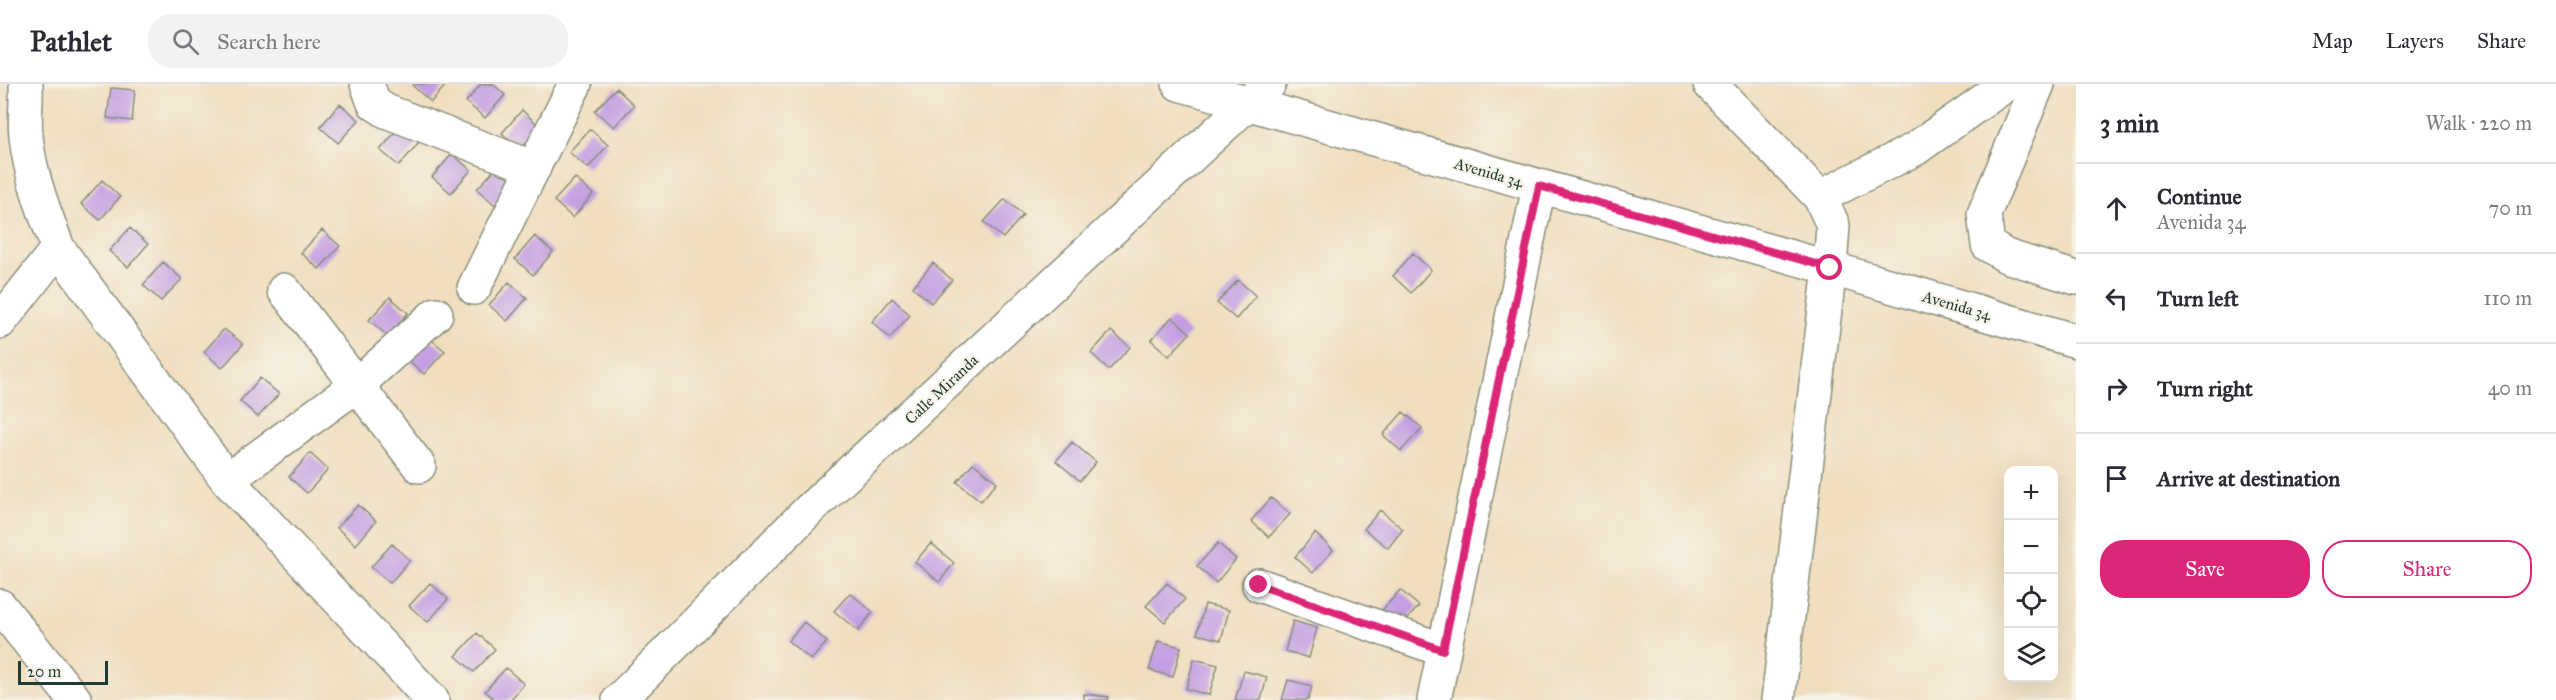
<!DOCTYPE html>
<html lang="en">
<head>
<meta charset="utf-8">
<style>
  :root { --surface:#fff; --page:#f2f2f3; --text:#2b2b33; --muted:#7c7c81; --line:#e1e1e2; --accent:#db2777 }
  body { margin:0; font-family:"IM FELL Great Primer",serif; background:var(--page); color:var(--text) }
  .controls { position:absolute; right:18px; bottom:18px; display:grid; overflow:hidden; border-radius:12px; box-shadow:0 6px 24px #0002 }
  .controls button { width:54px; height:54px; display:grid; place-items:center; padding:0; border:0; border-bottom:2px solid var(--line); background:var(--surface); color:var(--text); font:30px sans-serif }
  .scale { position:absolute; left:18px; bottom:15px; width:90px; box-sizing:border-box; padding-left:6px; border:3px solid #1f3d34; border-top:0; font-size:16px; line-height:21px; white-space:nowrap; color:#1f3d34; -webkit-text-stroke:4px #f7f3e8; paint-order:stroke }
  .stop { position:absolute; width:18px; height:18px; margin:-14px; border:4px solid #db2777; border-radius:50%; background:#fff }
  .stop.end { background:#db2777; border-color:#fff; box-shadow:0 2px 6px #0008 }
  .list { margin:0; padding:0; list-style:none }
  h2 { display:flex; justify-content:space-between; align-items:center; height:78px; margin:0; padding:0 24px; font-size:26px }
  h2 small { font-size:20px; font-weight:400; color:var(--muted) }
  .list li { display:grid; grid-template-columns:39px 1fr auto; gap:18px; align-items:center; box-sizing:border-box; height:90px; padding:0 24px; border-top:2px solid var(--line) }
  .list b { display:block; font-size:22px; white-space:nowrap }
  .list p { margin:0; font-size:20px; white-space:nowrap; color:var(--muted) }
  .list em { font-size:20px; font-style:normal; color:var(--muted) }
  .actions { display:flex; gap:12px; padding:18px 24px }
  .actions a { flex:1; padding:14px 0; border:2px solid var(--accent); border-radius:24px; text-align:center; font-size:21px; color:var(--accent) }
  .actions .main { background:var(--accent); color:#fff }
  .icon { flex:none; width:33px; height:33px; fill:none; stroke:currentColor; stroke-width:2; stroke-linecap:round; stroke-linejoin:round }
  .map { position:relative; flex:none; width:2076px; height:616px; overflow:hidden }
  header { display:flex; align-items:center; gap:36px; box-sizing:border-box; height:84px; padding:0 30px; background:var(--surface); border-bottom:2px solid var(--line) }
  header strong { font-size:28px }
  nav { display:flex; gap:33px; margin-inline-start:auto; font-size:21px }
  .search { width:420px; height:54px; background:var(--page); display:flex; align-items:center; gap:15px; box-sizing:border-box; padding:0 21px; border-radius:24px; color:var(--muted); font-size:22px }
  main { display:flex }
  aside { flex:1; background:var(--surface) }
  .map>svg:first-child { display:block }
  .building { fill:#c39ee2 }
  .lines { fill:none; stroke-linecap:round; stroke-linejoin:round }
  .minor-casing { stroke:#888e7a; stroke-width:36 }
  .minor { stroke:#fff; stroke-width:33 }
  .route { stroke:#db2777; stroke-width:8 }
  .labels { text-anchor:middle; stroke-width:4.5; stroke-linejoin:round; paint-order:stroke }
  .street-label { font-size:16px; fill:#1f3d34; stroke:#f7f3e8 }
</style>
</head>
<body>
<header>
<strong>Pathlet</strong>
<div class="search"><svg class="icon" aria-label="search" viewBox="0 0 24 24"><circle cx="10" cy="10" r="6"/><path d="M15 15l6 6"/></svg>Search here</div>
<nav><a>Map</a><a>Layers</a><a>Share</a></nav>
</header>
<main>
<div class="map">
<svg width="2076" height="616" viewBox="0 0 2076 616">
  <rect width="100%" height="100%" fill="#f7f3e8"/>
  <filter id="ink" filterUnits="userSpaceOnUse"><feTurbulence type="fractalNoise" baseFrequency=".0167" numOctaves="2"/><feDisplacementMap in="SourceGraphic" scale="12" xChannelSelector="R" yChannelSelector="G"/><feConvolveMatrix kernelMatrix="1 2 1 2 8 2 1 2 1" color-interpolation-filters="sRGB"/></filter>
  <filter id="wash" filterUnits="userSpaceOnUse"><feTurbulence type="fractalNoise" baseFrequency=".008" numOctaves="4" result="noise"/><feDisplacementMap in="SourceGraphic" scale="24" xChannelSelector="R" yChannelSelector="G"/><feGaussianBlur stdDeviation="1.35" result="paint"/><feColorMatrix in="noise" values="0 0 0 0 0 0 0 0 0 0 0 0 0 0 0 0 0 1.4 0 .05"/><feComposite in="paint" operator="in"/></filter>
  <g filter="url(#wash)">
    <rect width="100%" height="100%" fill="#f0debf"/>
    <g id="blocks">
      <path class="building" d="M415,0H447L431,18L413,2Z
        M481,0H493L505,11L485,34L466,18Z
        M111,4L135,6L132,37L107,34Z
        M616,4L634,21L614,43L595,27Z
        M340,20L359,36L338,59L320,43Z
        M522,26L540,43L520,66L502,49Z
        M400,43L419,58L399,82L380,66Z
        M590,45L608,61L588,84L569,68Z
        M452,70L471,86L451,109L432,93Z
        M498,82L516,98L495,121L477,105Z
        M575,94L593,110L573,134L554,117Z
        M102,96L120,113L100,136L81,120Z
        M1005,115L1023,131L1003,154L984,138Z
        M130,144L148,160L128,183L109,167Z
        M322,146L340,162L319,185L301,169Z
        M535,152L553,168L533,191L515,175Z
        M1413,169L1431,186L1411,209L1393,192Z
        M163,178L182,195L161,217L143,201Z
        M933,179L952,196L931,219L913,203Z
        M1238,196L1256,212L1236,235L1217,219Z
        M509,198L527,214L507,237L489,221Z
        M390,213L408,229L388,252L369,236Z
        M892,214L910,231L890,254L872,238Z
        M1172,233L1190,249L1169,272L1151,256Z
        M224,245L243,260L222,284L204,268Z
        M1111,247L1130,263L1109,286L1091,269Z
        M426,251L445,267L424,290L406,274Z
        M260,294L279,310L258,333L240,317Z
        M1403,328L1422,344L1401,367L1383,351Z
        M1072,358L1096,378L1080,397L1056,377Z
        M310,369L328,386L307,409L289,393Z
        M973,379L997,398L981,417L957,398Z
        M1271,414L1290,430L1269,453L1251,437Z
        M358,421L376,437L356,461L337,444Z
        M1380,426L1403,445L1388,464L1364,445Z
        M1315,449L1333,466L1313,489L1295,473Z
        M931,459L954,479L939,498L915,478Z
        M1218,459L1236,475L1216,499L1197,482Z
        M392,460L410,476L390,499L371,483Z
        M430,499L448,515L428,538L409,522Z
        M1167,499L1185,515L1165,538L1146,522Z
        M1400,506L1419,522L1398,545L1380,529Z
        M850,509L873,528L858,547L834,527Z
        M1205,520L1229,526L1221,556L1197,550Z
        M1293,537L1317,544L1309,574L1285,567Z
        M804,538L827,558L811,576L788,557Z
        M477,549L495,565L474,588L456,572Z
        M1158,557L1181,563L1173,593L1149,586Z
        M1194,575L1218,581L1209,611L1186,605Z
        M506,584L524,600L510,616H495L485,607Z
        M1244,587L1267,593L1261,616H1235Z
        M1288,596L1312,602L1308,616H1282Z
        M1084,610L1109,613L1108,616H1084Z"/>
    </g>
  </g>
  <g filter="url(#ink)">
    <use href="#blocks" fill-opacity="0" stroke="#888e7a" stroke-width="1.5"/>
    <g class="lines">
      <g class="minor-casing">
        <path id="minor" d="M367,0L374,19L386,27L534,84
          M1179,0L1830,184L2076,257
          M1710,0L1820,113L1833,141L1830,184L1778,616
          M2038,0L1984,130L1988,161L2006,172L2076,194
          M1820,113L1915,65L2007,0
          M58,164L227,396L432,616
          M474,204L575,0
          M284,206L419,382
          M0,238L58,164C44,127 30,92 26,52C24,35 27,17 26,0
          M227,396L357,301L436,230
          M1259,501L1443,566
          M0,522L75,616
          M619,616L810,425L1269,0
          M1434,616L1539,102"/>
      </g>
      <use href="#minor" class="minor"/>
    </g>
  </g>
  <g class="lines" filter="url(#ink)">
    <path class="route" d="M1259,501L1443,566L1539,102L1830,184"/>
  </g>
  <g class="labels">
    <g class="street-label">
      <text transform="translate(1489 88) rotate(16)" y="6">Avenida 34</text>
      <text transform="translate(1957 221) rotate(16)" y="6">Avenida 34</text>
      <text transform="translate(941 305) rotate(-43)" y="6">Calle Miranda</text>
    </g>
  </g>
</svg>
<div class="controls">
<button>+</button>
<button>−</button>
<button><svg class="icon" aria-label="locate" viewBox="0 0 24 24"><circle cx="12" cy="12" r="6"/><path d="M12 2v4M12 18v4M2 12h4M18 12h4"/></svg></button>
<button><svg class="icon" aria-label="layers" viewBox="0 0 24 24"><path d="M12 4l9 5-9 5-9-5zM3 14l9 5 9-5"/></svg></button>
</div>
<div class="scale">20 m</div>
<div class="stop" style="left:1830px;top:184px"></div>
<div class="stop end" style="left:1259px;top:501px"></div>
</div>
<aside>
<h2>3 min<small>Walk · 220 m</small></h2>
<ul class="list">
<li><svg class="icon" aria-label="ahead" viewBox="0 0 24 24"><path d="M12 20V5M6 11l6-6 6 6"/></svg><div><b>Continue</b><p>Avenida 34</p></div><em>70 m</em></li>
<li><svg class="icon" aria-label="left" viewBox="0 0 24 24"><path d="M17 20v-9H6M10 6l-5 5 5 5"/></svg><div><b>Turn left</b></div><em>110 m</em></li>
<li><svg class="icon" aria-label="right" viewBox="0 0 24 24"><path d="M7 20v-9h11M14 6l5 5-5 5"/></svg><div><b>Turn right</b></div><em>40 m</em></li>
<li><svg class="icon" aria-label="arrive" viewBox="0 0 24 24"><path d="M6 21V4h12l-3 4 3 4H6"/></svg><div><b>Arrive at destination</b></div></li>
</ul>
<div class="actions"><a class="main">Save</a><a>Share</a></div>
</aside>
</main>
</body>
</html>
